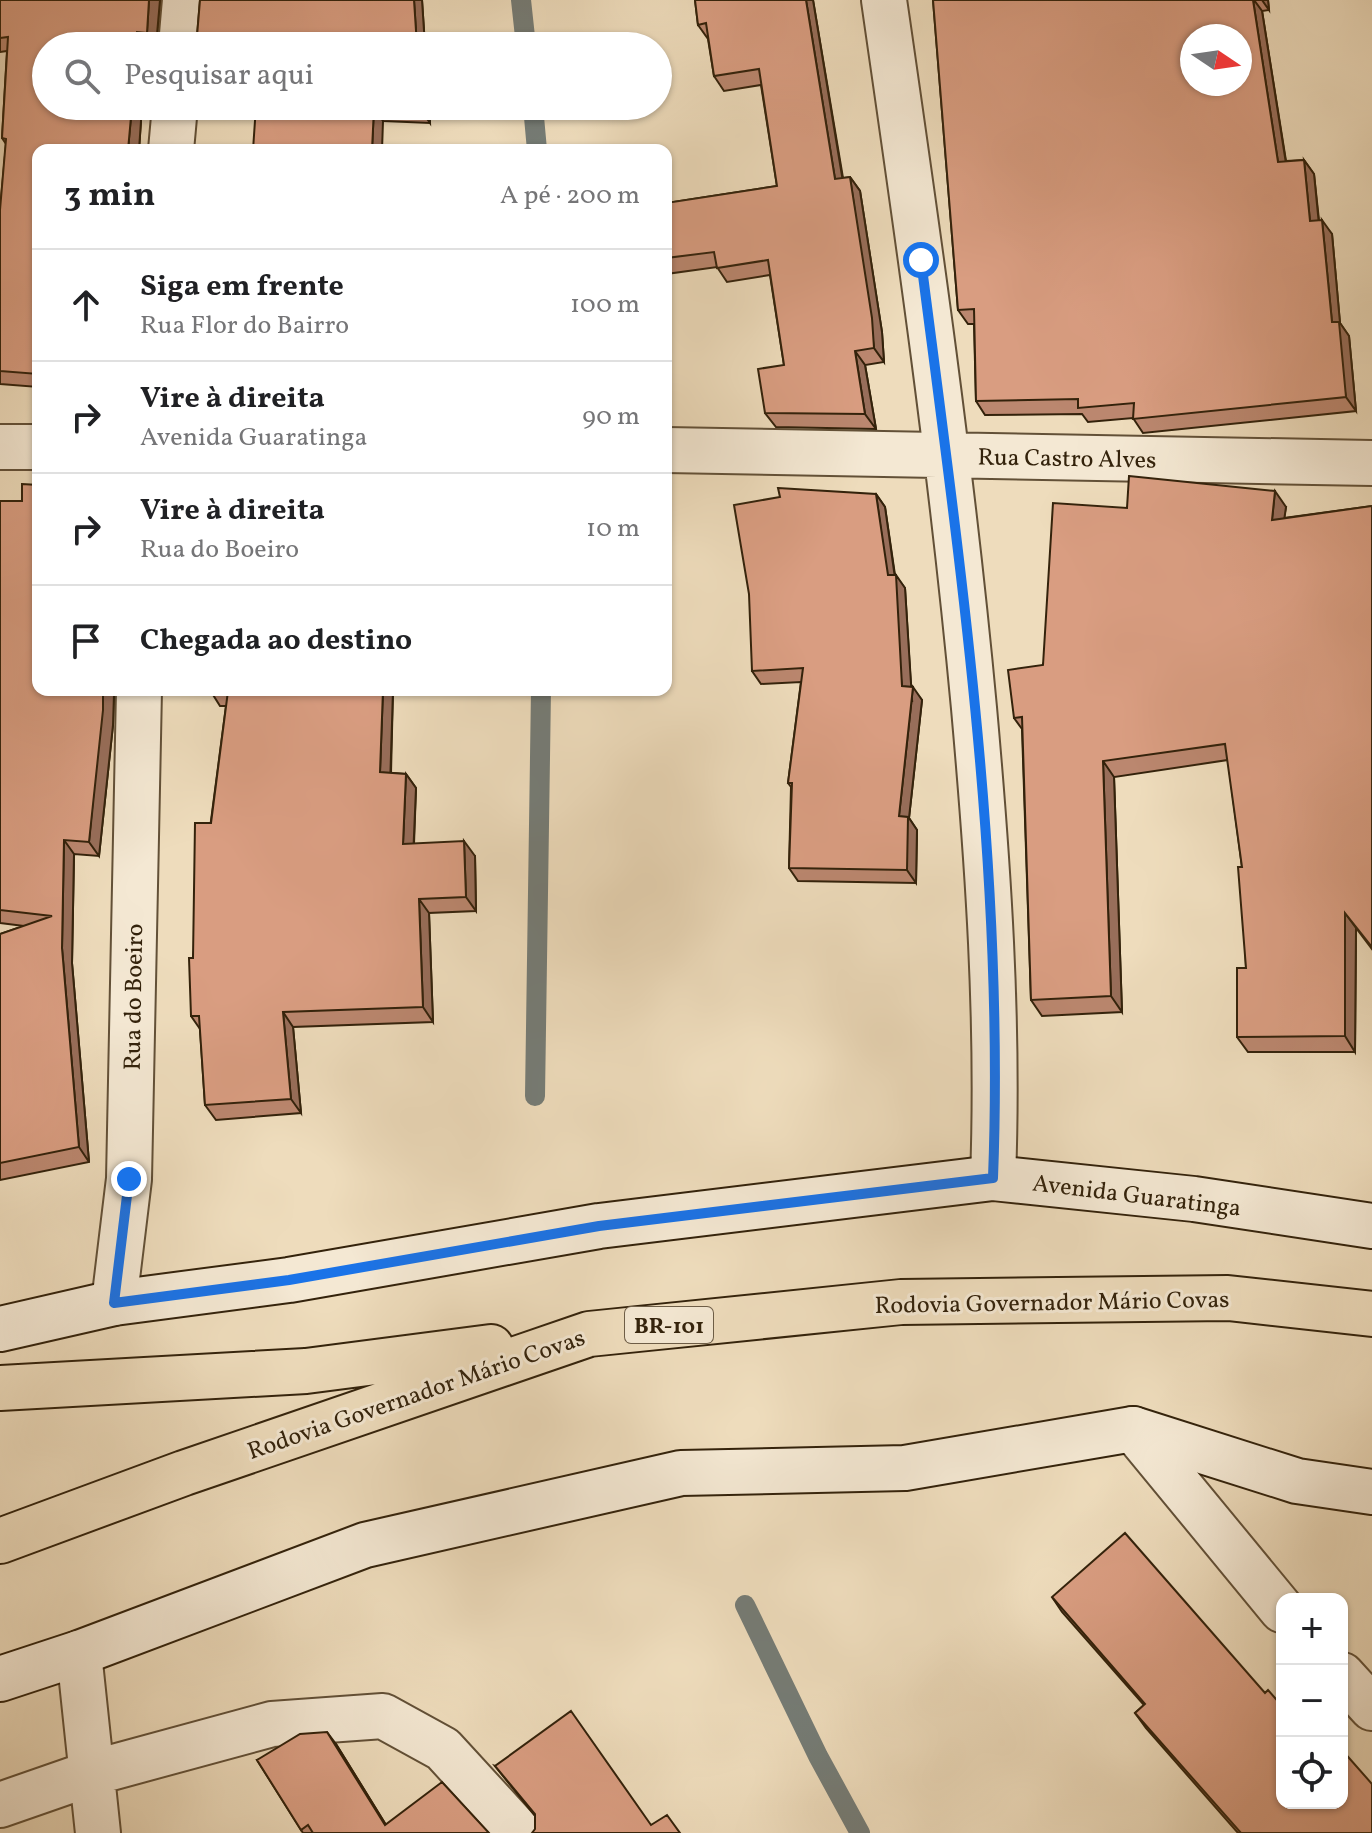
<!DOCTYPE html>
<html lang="pt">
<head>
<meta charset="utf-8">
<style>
  :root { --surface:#fff; --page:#f6f6f6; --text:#202124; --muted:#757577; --line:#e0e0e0 }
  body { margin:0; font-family:Vollkorn,serif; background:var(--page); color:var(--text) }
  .controls { position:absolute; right:24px; bottom:24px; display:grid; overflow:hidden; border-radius:16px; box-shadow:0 2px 6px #0004 }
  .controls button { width:72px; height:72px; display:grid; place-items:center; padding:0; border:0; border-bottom:2px solid var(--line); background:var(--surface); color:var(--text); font:40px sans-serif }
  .compass { position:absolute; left:1180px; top:24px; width:72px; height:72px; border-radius:50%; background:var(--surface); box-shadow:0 2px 6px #0004; rotate:103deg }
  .stop { position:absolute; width:24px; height:24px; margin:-18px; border:6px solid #1a73e8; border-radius:50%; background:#fff }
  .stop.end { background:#1a73e8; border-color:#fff; box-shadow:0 2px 8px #0008 }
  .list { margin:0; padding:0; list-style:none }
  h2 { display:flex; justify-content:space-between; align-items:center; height:104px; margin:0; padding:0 32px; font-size:34px }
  h2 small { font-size:26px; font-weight:400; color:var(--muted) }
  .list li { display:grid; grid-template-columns:52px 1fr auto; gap:24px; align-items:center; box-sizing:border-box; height:112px; padding:0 32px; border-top:2px solid var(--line) }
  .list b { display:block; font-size:30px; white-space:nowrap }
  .list p { margin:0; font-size:26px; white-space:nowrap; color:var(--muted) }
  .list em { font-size:26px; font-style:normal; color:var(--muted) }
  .icon { flex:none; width:44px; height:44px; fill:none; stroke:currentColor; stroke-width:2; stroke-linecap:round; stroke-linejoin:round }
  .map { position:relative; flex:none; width:1372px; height:1833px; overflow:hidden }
  .search { position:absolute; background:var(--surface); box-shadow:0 2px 6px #0004; left:32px; top:32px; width:640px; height:88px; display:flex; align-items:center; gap:20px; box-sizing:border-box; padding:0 28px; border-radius:44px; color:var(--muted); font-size:30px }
  .panel { position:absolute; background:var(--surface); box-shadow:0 2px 6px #0004; left:32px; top:144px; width:640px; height:552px; border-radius:16px }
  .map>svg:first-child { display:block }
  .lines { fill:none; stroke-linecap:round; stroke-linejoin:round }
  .stream { stroke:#757c76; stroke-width:20 }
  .minor-casing { stroke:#625037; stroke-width:48 }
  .secondary-casing { stroke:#33220b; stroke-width:48 }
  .trunk-casing { stroke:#33220b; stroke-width:48 }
  .minor { stroke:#f4e8d3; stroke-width:44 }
  .secondary { stroke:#f4e8d3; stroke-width:44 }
  .trunk { stroke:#eedcbc; stroke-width:44 }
  .wall { fill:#bb876f; stroke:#33220b; stroke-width:2 }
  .shaded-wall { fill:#986e5a; stroke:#33220b; stroke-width:2 }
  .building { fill:#d99d81; stroke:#33220b; stroke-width:2; fill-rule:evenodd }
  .route { stroke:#1a73e8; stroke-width:10 }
  .labels { text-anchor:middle; stroke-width:6; stroke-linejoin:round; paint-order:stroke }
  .shield { fill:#f4e8d3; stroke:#6d5d47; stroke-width:2 }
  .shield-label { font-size:22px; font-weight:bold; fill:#33220b }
  .street-label { font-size:24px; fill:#33220b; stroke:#f4e8d3 }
</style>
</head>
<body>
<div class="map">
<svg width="1372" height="1833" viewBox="0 0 1372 1833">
  <rect width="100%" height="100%" fill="#eedcbc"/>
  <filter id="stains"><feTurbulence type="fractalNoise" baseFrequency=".0025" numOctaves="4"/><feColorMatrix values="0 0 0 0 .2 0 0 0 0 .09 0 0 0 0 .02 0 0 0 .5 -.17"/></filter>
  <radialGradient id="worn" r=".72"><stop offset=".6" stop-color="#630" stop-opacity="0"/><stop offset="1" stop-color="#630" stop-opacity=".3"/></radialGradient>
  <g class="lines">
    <path class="stream" d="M521,0L526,46
      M533,106L537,150
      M535,1096L541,690
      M745,1605L818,1756L860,1833"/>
    <g class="minor-casing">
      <path id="minor" d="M884,0C918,235 952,471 974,708C988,864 999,1021 993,1178
        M181,46L185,0
        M171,150L175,106
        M0,447H38
        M666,450L1372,463
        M114,1303L129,1179L139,690
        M1133,1429L1282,1610
        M79,1653L98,1833
        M1342,1675L1372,1708
        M0,1805L92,1773L272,1724L383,1716L443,1749L520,1833"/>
    </g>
    <g class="secondary-casing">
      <path id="secondary" d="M0,1329L114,1303L289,1280L599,1226L993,1178L1194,1199L1372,1226
        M0,1679L79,1653L365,1545L681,1473L905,1468L1133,1429L1297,1481L1372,1492"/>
    </g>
    <g class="trunk-casing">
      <path id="trunk" d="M0,1388L306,1371L491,1347
        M0,1541L184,1473L589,1334L901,1302L1228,1298L1372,1314"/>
    </g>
    <use href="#minor" class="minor"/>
    <use href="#secondary" class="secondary"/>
    <use href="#trunk" class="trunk"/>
  </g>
  <path class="wall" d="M0,0H160L156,46H46L142,106L139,150H38V387L0,384V210L6,144L2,138L7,51L0,52Z
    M200,0H422L425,46H204L197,36Z
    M695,0H813L843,178L850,177L860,191L882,332L884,362L865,365L876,429L776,427L765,413L784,365L770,275L727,282L717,267L666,274V203L777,186L761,85L724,91L714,76L708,39L698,25Z
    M933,0H1268L1269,10L1262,11L1286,161L1304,160L1314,174L1319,220L1332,234L1340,323L1349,336L1356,411L1143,433L1133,418L1088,422L1082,414L985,415L976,401L974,324H968L958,310Z
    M256,106H429L430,123L383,121Z
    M876,494L885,507L895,575L905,588L911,687L922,700L909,818L917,830L916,883L798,881L789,868L791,787L788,783L801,682L761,684L752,671Z
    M0,501L38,690H111L114,694L113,725L99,856L74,854L72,963L89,1162L0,1180V934L24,926L0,923Z
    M1372,506V949L1356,928L1355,1052H1248L1237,1037L1246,968L1242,867L1228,760L1114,777L1122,1012L1042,1016L1031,1000L1022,729L1014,718L1127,508L1286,507L1284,518Z
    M210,690H393L391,773L406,774L416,788L414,844L475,856L476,911L429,913L433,1022L293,1027L301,1113L216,1120L205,1105L200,1029L191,1016L193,958L226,706H220Z
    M1052,1597L1282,1803L1372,1833H1238L1146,1728L1135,1713L1144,1705L1062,1612Z
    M336,1744L386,1825L489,1833H303L257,1760Z
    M495,1766L651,1825L680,1833L535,1829V1816Z"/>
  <path class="shaded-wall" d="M149,0H160L156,46L147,33Z
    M414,0H422L425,46H417Z
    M806,0H813L845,194L835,179Z
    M1253,0H1254L1262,11L1288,176L1278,162Z
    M1262,0H1268L1269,10Z
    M137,32L147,46H136Z
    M132,106H142L139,150H128Z
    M421,106H429L430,123L421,110Z
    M374,108L383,121L382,150H372Z
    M1304,160L1314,174L1320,235L1310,221Z
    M850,177L860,191L882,332L884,362L874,348Z
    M1322,220L1332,234L1340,323L1349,336L1356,411L1346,397L1332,322Z
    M855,351L865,365L876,429L865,414Z
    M1275,491L1286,507L1282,535L1272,520Z
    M876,494L885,507L896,585V575L905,588L912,699L902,686Z
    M913,687L922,700L909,818L917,830L916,883L907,870L899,816Z
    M103,690H111L114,694L113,725L99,856L89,842Z
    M383,690H393L390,787L380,772Z
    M1103,761L1114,777L1122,1012L1111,996Z
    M406,774L416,788L413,859L403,844Z
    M64,840L74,854L72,963L89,1162L79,1147L62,948Z
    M464,841L475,856L476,911L466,897Z
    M419,899L429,913L433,1022L423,1007Z
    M1345,913L1356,928L1355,1052L1345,1036Z
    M283,1012L293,1027L301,1113L291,1099Z
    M327,1732L336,1744L391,1833L385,1825Z"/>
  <path class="building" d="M0,0H149L147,33L137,32L136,46H46V106H132L128,150H38V374L0,371V210L6,139L2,138L8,37L0,38Z
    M200,0H414L417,46H260V38L197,36Z
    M695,0H806L835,179L850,177L872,318L874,348L855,351L865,414L765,413L758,369L784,365L768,260L717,268L714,252L666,258V203L777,186L759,69L714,76L706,23L698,25Z
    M933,0H1253L1278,162L1304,160L1310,221L1322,220L1332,322H1339L1346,397L1133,419L1134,403L1078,408V399L976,401L974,309L958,310ZM1192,36H1240V84H1192Z
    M256,106H421V110L374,108L372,150H253Z
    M1129,476L1275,491L1272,520L1372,506V947L1345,913V1036L1237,1037V968H1246L1238,867H1242L1225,744L1103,761L1111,996L1031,1000L1022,717L1014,718L1008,670L1043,665L1053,503L1127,508Z
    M22,484L38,485V690H103V710L89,842L64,840L62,948L79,1147L0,1163V934L52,916L0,910V501H22Z
    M778,488L876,494L888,575H896L902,686L913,687L899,816L908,817L907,870L789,868L792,783H788L803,668L752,671L749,594L734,505L780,497Z
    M210,690H383L380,772L406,774L403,844L464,841L466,897L419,899L423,1007L283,1012L291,1099L205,1105L199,1016H191L189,958H193L195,823H211L228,691H210Z
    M1125,1533L1265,1693L1268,1690L1282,1706V1803H1342V1750L1372,1784V1833H1241L1135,1713L1145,1704L1052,1597Z
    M571,1711L651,1825L667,1815L680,1833H532L535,1829V1814L495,1766Z
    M327,1732L385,1825L442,1782L489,1833H313L308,1825L301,1830L257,1760L300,1734Z"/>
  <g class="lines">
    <path class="route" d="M129,1179L114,1303L289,1280L599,1226L993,1178C1005,872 960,564 921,260"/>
  </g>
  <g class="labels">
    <rect class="shield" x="625" y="1307" width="88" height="36" rx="6"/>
    <g class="shield-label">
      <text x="669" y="1333">BR-101</text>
    </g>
    <g class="street-label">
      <text transform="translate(1067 458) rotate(1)" y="8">Rua Castro Alves</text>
      <text transform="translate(133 997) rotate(-89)" y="8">Rua do Boeiro</text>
      <text transform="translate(1137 1195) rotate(7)" y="8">Avenida Guaratinga</text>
      <text transform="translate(1052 1302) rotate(-1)" y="8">Rodovia Governador Mário Covas</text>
      <text transform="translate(416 1394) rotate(-19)" y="8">Rodovia Governador Mário Covas</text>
    </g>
  </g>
  <rect width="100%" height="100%" filter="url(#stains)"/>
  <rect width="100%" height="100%" fill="url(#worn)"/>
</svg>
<div class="controls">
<button>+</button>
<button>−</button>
<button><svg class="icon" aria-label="locate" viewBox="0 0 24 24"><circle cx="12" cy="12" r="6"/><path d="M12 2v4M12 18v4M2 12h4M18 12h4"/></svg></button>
</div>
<svg class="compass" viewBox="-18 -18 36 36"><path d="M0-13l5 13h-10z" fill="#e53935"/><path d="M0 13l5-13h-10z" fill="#757577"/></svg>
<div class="stop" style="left:921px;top:260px"></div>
<div class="stop end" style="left:129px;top:1179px"></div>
<div class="search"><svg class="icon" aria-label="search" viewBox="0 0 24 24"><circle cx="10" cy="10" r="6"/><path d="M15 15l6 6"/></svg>Pesquisar aqui</div>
<section class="panel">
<h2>3 min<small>A pé · 200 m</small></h2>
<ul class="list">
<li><svg class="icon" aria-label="ahead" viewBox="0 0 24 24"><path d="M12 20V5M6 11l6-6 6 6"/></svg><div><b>Siga em frente</b><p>Rua Flor do Bairro</p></div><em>100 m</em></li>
<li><svg class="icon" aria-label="right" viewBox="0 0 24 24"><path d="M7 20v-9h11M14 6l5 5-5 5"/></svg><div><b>Vire à direita</b><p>Avenida Guaratinga</p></div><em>90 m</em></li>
<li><svg class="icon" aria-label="right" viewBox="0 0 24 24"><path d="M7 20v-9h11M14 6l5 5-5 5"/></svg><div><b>Vire à direita</b><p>Rua do Boeiro</p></div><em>10 m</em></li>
<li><svg class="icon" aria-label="arrive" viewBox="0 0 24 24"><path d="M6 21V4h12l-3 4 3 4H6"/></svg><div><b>Chegada ao destino</b></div></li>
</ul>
</section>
</div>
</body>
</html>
